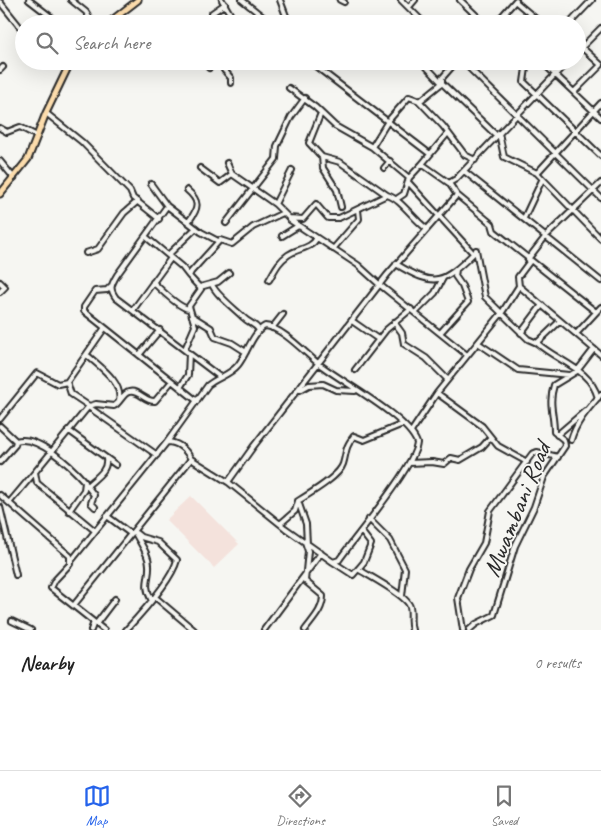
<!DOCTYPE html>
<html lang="en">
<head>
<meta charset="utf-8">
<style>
  :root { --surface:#fff; --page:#f6f6f6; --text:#222; --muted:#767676; --line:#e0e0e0; --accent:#2563eb }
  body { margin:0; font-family:Caveat,sans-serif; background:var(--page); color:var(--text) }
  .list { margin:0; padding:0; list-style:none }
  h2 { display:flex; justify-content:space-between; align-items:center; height:65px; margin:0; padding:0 20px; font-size:21px }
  h2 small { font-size:16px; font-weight:400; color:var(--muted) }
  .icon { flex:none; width:28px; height:28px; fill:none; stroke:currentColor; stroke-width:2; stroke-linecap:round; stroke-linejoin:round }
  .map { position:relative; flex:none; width:601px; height:630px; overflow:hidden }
  .search { position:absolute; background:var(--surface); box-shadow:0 5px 20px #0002; left:15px; right:15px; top:15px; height:55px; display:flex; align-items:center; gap:12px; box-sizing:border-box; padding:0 18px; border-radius:28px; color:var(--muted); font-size:19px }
  .sheet { height:140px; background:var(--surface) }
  nav { display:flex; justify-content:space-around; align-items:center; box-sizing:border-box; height:70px; border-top:1px solid var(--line); background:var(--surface); font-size:14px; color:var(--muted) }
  nav a { display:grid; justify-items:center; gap:2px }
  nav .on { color:var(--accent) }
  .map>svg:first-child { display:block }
  .built { fill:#f4e2dc }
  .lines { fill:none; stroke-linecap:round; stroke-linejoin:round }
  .minor-casing { stroke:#2b2b2b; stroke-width:8 }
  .major-casing { stroke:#2b2b2b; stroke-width:9 }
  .minor { stroke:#f6f6f2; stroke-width:4 }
  .major { stroke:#fcdcac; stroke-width:5 }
  .labels { text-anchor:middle; stroke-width:4; stroke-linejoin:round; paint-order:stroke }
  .street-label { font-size:25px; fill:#2b2b2b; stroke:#f6f6f2 }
</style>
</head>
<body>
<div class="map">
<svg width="601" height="630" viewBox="0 0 601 630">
  <rect width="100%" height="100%" fill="#f6f6f2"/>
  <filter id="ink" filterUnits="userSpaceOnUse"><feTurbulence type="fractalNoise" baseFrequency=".02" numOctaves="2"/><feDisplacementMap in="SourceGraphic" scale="10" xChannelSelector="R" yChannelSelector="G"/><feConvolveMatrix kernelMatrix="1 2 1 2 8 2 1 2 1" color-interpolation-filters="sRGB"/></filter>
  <g filter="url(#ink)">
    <path class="built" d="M191,496L239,544L214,568L166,520Z"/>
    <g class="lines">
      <g class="minor-casing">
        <path id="minor" d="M29,0L55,20L67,24
          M71,0L86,12L93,24
          M222,0L236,24
          M242,0L272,24
          M280,0L289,24
          M340,0L344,2
          M401,0L425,24
          M460,0L485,24
          M0,2L24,32
          M516,2L542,24
          M409,7L415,0
          M217,24L212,13L225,4
          M495,24L516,0
          M569,24L592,0
          M577,43L601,65
          M577,52L601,28
          M309,61L430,154
          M457,61L442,78V83L497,136
          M462,61L601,198
          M532,61L526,68L524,82L601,156
          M541,61L601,118
          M209,68L213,61
          M0,70L3,67
          M231,83V78L224,70L231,61
          M289,88L315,107L335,126L372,147
          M574,92L601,65
          M419,101L443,126L465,155L475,160
          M46,113L82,142L130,191L133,198L159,219
          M321,113L309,143L322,157L323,168L337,190L341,207
          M0,128L7,132L20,127L37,136
          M499,133L504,157L537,173L601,239
          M322,157L340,162L387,195
          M0,161L14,178
          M227,163L232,174L275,204L289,218L303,219L316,204L328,218H339L387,195C401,199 413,219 427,229
          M422,164L448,133
          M200,168L220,183L232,174
          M384,168L390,161
          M464,171L601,281
          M537,173L601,103
          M409,178L372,147L388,121L409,97L420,101L442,83L421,61
          M409,183L473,253
          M449,183L457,195L492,224L494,231L596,312
          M151,184L167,206L201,232L218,241
          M187,190C200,201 199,208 189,221
          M398,198L404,194L409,178L422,164L449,183L456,179L568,61
          M275,204L292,170
          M167,206L117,275C111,285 109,289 116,298L220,377
          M524,218L542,180
          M290,220L358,265L380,285L467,355
          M226,223L276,159L277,146L291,117L305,98
          M282,236L298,226
          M146,237L182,267L189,276
          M333,249L359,219L358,210
          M476,250L485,297L528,339L537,343L560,321
          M86,253L98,249L124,213L138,201
          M168,255L196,228
          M528,259L546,236L601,183
          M530,261L518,277L519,286L601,355
          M396,264C436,288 442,284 475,252
          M269,280C275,270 278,262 288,255C298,248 311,249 317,238
          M0,282L5,287L0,292
          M153,282C161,290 179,308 189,309
          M212,284C214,293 236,310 244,318C249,323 254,323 259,330
          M111,286L107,290L95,291L84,307V311L197,401
          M200,287L218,282L229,273
          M133,310L171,258
          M416,312L435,293L443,278
          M192,316L211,328L215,337L232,343L246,352
          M352,321L378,339
          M394,322L402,333L404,344L426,358L447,379
          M272,328L283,314
          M441,332L468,302L462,286L455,276L456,270
          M521,333L542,305
          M576,334L601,307
          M478,343L518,370L569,375
          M537,343C558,362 590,368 598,398
          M185,349L195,326L189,306L201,289L189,276L191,272L220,240L232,244L253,227L283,213
          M87,355C100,367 123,382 119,401
          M139,355L160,330
          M355,370L386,330L411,309
          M67,382L71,394L89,406
          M181,386L188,375L189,353
          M300,390L309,385L323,384L336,390L355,391
          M437,393L482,426L498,446L527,462
          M90,408L157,455
          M0,419L37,373L58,384L67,382L104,329
          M0,426L16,441L15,445L0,462
          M68,430L116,465
          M411,432L437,393L501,314L519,286
          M557,435L585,411
          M571,440C576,422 589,408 601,394
          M16,441C37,434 71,466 85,482L84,490L69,511
          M167,442L208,385C218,377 230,375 238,365C247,354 252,333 265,326C282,327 306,354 319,364C342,382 408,417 417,443C415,466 355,537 339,560L333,562L285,528L228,482L191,459
          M409,463L432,462L444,464L451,458L460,460L482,447L490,438
          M228,482L253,447L387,275L457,195
          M86,485L87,486C95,478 108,471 106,459
          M87,486L94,495L91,503L95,507
          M0,495L70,556V564L55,580L51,588L104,630
          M298,501L306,524L307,544
          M9,503L35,472
          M0,507L16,575
          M107,516L131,534
          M369,519L390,540L405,569L402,596
          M280,524L295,511L298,501C309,494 339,477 343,464C347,451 344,449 354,436L364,440L403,424
          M94,530L37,483L35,472L89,406L96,404L114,406C120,403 123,393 129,392C138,389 145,402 155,401L172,381
          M135,533C140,543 149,554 149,565C150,579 143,584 151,599
          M305,542L308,551L305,581L323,596C323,610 313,619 305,630
          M72,560L167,442C178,442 186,450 191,459L74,605
          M333,562L353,575L364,562L371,544L361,531
          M358,569C369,576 408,596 410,607C412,615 409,622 412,630
          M155,597L194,630
          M12,621L31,630
          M96,624L115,599
          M91,630L94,622
          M126,630C141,614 172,580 177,560L158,542L141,537L136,533
          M264,630L321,553
          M463,630L458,598L469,569L484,543L490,511L532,454L537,452L558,457
          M469,630L476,624L494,615L515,546L534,507L544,477L565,446L564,440L554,432C554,413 548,404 554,385L577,371L594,349"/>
      </g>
      <g class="major-casing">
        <path id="major" d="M107,24L138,0
          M0,194L28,159L46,113L71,61"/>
      </g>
      <use href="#minor" class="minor"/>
      <use href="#major" class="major"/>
    </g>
  </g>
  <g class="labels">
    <g class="street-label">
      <text transform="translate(516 509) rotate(-68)" y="9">Mwambani Road</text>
    </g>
  </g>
</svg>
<div class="search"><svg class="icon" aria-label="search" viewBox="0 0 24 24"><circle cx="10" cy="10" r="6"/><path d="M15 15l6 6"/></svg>Search here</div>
</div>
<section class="sheet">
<h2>Nearby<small>0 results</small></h2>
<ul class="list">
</ul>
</section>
<nav>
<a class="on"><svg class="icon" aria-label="map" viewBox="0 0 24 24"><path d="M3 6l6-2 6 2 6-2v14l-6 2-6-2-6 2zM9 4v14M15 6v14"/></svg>Map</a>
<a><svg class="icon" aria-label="directions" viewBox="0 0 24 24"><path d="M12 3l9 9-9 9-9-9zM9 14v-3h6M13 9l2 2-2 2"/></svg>Directions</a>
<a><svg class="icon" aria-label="saved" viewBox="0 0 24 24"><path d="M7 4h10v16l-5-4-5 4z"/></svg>Saved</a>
</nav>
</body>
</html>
